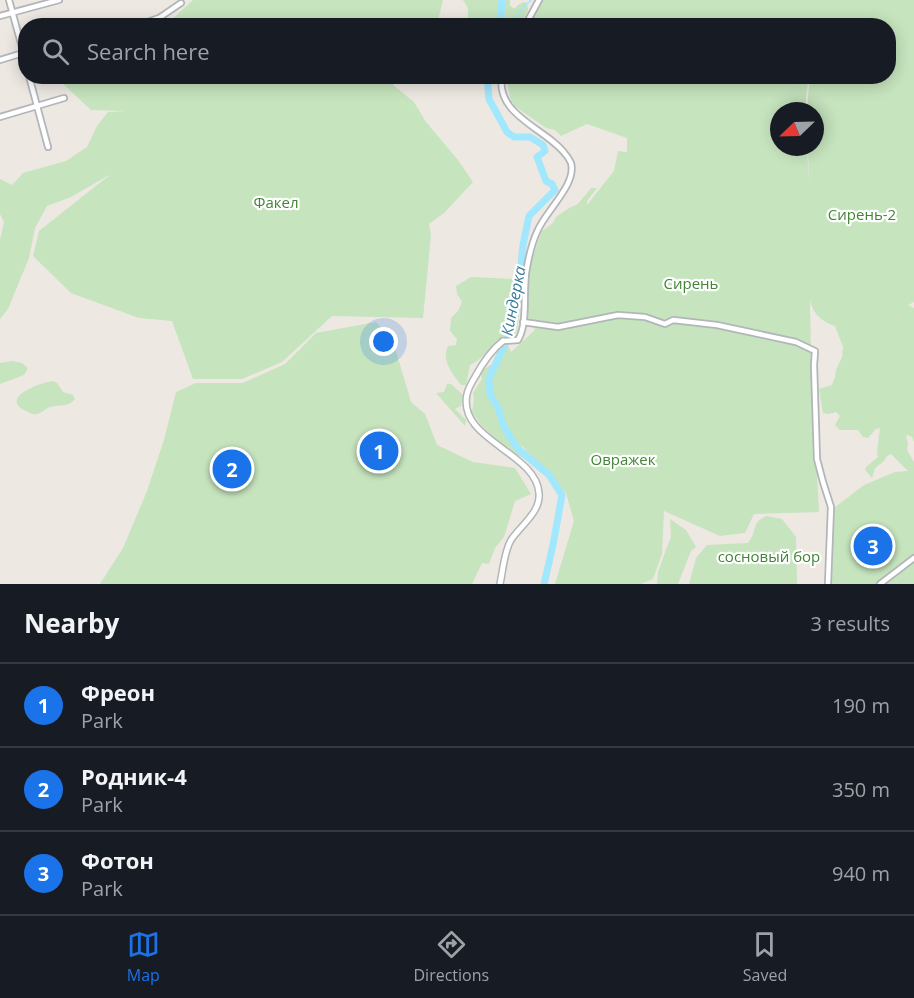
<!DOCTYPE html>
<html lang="en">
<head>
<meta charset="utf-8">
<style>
  :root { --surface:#171b24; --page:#20242c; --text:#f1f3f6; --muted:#9ea1a6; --line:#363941; --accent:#1a73e8 }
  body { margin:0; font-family:"Open Sans",sans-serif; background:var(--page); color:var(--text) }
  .compass { position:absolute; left:770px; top:102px; width:54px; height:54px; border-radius:50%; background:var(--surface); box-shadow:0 3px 15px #0003; rotate:247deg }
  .you { position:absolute; left:384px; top:342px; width:21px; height:21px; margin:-15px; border:4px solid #fff; border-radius:50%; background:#1a73e8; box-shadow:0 0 0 9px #1a73e833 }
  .badge { display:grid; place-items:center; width:39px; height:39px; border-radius:50%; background:var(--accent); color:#fff; font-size:20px; font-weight:700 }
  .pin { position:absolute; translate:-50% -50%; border:3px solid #fff; box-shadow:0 2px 6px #0006 }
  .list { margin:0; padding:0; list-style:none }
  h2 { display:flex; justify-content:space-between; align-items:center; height:78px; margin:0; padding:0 24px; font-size:26px }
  h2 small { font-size:20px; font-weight:400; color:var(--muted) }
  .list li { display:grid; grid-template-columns:39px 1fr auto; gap:18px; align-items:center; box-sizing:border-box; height:84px; padding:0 24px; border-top:2px solid var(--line) }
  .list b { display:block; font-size:22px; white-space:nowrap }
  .list p { margin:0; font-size:20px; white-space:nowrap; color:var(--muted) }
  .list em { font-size:20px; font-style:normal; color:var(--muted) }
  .icon { flex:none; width:33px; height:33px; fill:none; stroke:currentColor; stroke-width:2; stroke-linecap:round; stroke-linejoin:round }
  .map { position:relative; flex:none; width:914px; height:584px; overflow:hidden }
  .search { position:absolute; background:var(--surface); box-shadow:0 3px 15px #0003; left:18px; right:18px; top:18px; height:66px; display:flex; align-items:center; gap:15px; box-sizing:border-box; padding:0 21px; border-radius:24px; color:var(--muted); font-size:22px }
  .sheet { height:330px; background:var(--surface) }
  nav { display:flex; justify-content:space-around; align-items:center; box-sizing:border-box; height:84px; border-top:2px solid var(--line); background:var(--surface); font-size:16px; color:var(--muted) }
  nav a { display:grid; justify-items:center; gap:3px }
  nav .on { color:var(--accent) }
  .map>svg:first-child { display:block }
  .green { fill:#c6e4be }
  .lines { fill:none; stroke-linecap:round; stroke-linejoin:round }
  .stream { stroke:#a1e7fd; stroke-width:1.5 }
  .river { stroke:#a1e7fd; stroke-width:7 }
  .minor-casing { stroke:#b2b6b9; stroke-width:8 }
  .tertiary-casing { stroke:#b2b6b9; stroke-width:8 }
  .minor { stroke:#fff; stroke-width:4.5 }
  .tertiary { stroke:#fff; stroke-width:5 }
  .labels { text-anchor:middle; stroke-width:4.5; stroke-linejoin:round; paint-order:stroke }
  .park-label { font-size:15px; fill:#428536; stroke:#fff }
  .water-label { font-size:16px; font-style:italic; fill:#3a7e9d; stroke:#fff }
</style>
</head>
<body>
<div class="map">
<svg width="914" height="584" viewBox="0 0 914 584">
  <rect width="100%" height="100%" fill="#ede8e2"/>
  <path class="green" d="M193,0H443L437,25H166Z
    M456,0H510V5L514,9L518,5L524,2L527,3L528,10L521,25H465L468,23V8L463,0Z
    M543,0H914V302L908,305L914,308V442L912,437L907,435L906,436L908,443L907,450L914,462V584H832L831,507L834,508L864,485L895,472L908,471L891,454L887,456L884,461L875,468L872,478L865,470L866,467L878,457L877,451L880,428L876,429L868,438L863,437L858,430H840L835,425L840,416L836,412L829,414L823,413L819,389L832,385L835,377L836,370L842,357L843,347L835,326C822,322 813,314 810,300L811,355L819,512L754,514L745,533L720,536L664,511L662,554L653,579L641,584H555L574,521L566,493L521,445L525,458L514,455L499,442L481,425L472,412L474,399L473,393L482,379L480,372L492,364L499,347L507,343L511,352L534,331L536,320H528L527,294L530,265L542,231L553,223L556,217L569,208L578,204L591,188H597L587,201V205L614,171L618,151L627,152V138L587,124L561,136L555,130L546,128L513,105L514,103L511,102L506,77H809L806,96V111H779V147H807L809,184L808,147H815V111H808V97L810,77L888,76V26L529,25Z
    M73,77H400L393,85L414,102L426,122L458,160L473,182L444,213L429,224L431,235L423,318L332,316L282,362L242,379H193L172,321L139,318L71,293L33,256L39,231L111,174L71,197L47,206L35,228L29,258L8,309L0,319V240L4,222L0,214V179L12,185L23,173L66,161L87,147L97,126L108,112L127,111L91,110L61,82Z
    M471,277L516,279L522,285L517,331L513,336C489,341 488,357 470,365L466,385H461C452,373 441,360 448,346L456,345L457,339L450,331L451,318L458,311L462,302L457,294L456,286Z
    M376,322L392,338L411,402L425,414L437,445L473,462L515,468L531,494L515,501L504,537L495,548L489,564L482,563L472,584H100L123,548L147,491L164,440L176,392L196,383H243L285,364L316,333Z
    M12,361L22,363L28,368L24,375L0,384V363Z
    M53,381L57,383L63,392L73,395L75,399C68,408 59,404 50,407C45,409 42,413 37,414C32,415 28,412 24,410C0,397 42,382 53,381Z
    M447,384H451L463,395L461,406L455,409L466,420L465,426L436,393L444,392Z
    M766,516L782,519L796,537L797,584H689L696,558L707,545L748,543C758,531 750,524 766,516Z
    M670,519L686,530L696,547L691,551L678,584H657L658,572L667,547L671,537Z"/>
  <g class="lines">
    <path class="stream" d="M509,26L520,11L531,0"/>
    <path class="river" d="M500,26L502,0
      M487,76L489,99L507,132L514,137H530L543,145L545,151L537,157L546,181L552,184L555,190L529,216L523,245L518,296L508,338L489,378L490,394L498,408L504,427L517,448L549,475L562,495L553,545L544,584"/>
    <g class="minor-casing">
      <path id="minor" d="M9,0L26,62
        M0,16L59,0
        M136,26L159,18L181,3
        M525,26L539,0
        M0,60L23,53
        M29,76L48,147
        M502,76C495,116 548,129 566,155C567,156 570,161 571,163C577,185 545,211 537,232C532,243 529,256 527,267C522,290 529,321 518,340L503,341
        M0,117L64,98
        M523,322L558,327L618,315L645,317L665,324L673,320L717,325L796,342L815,351L814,365L817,459L823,482L831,507L828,584
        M880,584L914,558"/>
    </g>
    <g class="tertiary-casing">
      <path id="tertiary" d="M500,584C503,570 504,552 511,540C520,526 541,512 539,493C536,452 457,440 467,394C468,389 472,382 475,377C482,364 490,351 503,341"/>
    </g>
    <use href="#minor" class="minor"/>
    <use href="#tertiary" class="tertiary"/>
  </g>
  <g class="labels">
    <g class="park-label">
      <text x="276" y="208">Факел</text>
      <text x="862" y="220">Сирень-2</text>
      <text x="691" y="289">Сирень</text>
      <text x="623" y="465">Овражек</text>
      <text x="769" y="562">сосновый бор</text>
    </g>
    <g class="water-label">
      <text transform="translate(513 301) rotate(-79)" y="6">Киндерка</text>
    </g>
  </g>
</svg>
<svg class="compass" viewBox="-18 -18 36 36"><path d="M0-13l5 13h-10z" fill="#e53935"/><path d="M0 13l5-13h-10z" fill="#9ea1a6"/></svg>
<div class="you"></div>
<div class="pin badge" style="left:379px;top:451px">1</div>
<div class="pin badge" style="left:232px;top:469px">2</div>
<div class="pin badge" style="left:873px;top:546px">3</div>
<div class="search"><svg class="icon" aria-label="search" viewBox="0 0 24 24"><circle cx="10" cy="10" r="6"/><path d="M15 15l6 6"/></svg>Search here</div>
</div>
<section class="sheet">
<h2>Nearby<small>3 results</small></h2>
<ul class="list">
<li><span class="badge">1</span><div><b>Фреон</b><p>Park</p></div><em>190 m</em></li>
<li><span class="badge">2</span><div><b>Родник-4</b><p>Park</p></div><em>350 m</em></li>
<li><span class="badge">3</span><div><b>Фотон</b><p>Park</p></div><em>940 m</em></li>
</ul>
</section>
<nav>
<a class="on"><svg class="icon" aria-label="map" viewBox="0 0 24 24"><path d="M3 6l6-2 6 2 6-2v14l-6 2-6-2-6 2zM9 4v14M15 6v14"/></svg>Map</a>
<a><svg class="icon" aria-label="directions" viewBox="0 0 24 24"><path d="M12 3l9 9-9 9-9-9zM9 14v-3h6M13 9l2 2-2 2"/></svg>Directions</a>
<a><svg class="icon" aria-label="saved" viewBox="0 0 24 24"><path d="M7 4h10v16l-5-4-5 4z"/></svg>Saved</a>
</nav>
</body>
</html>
